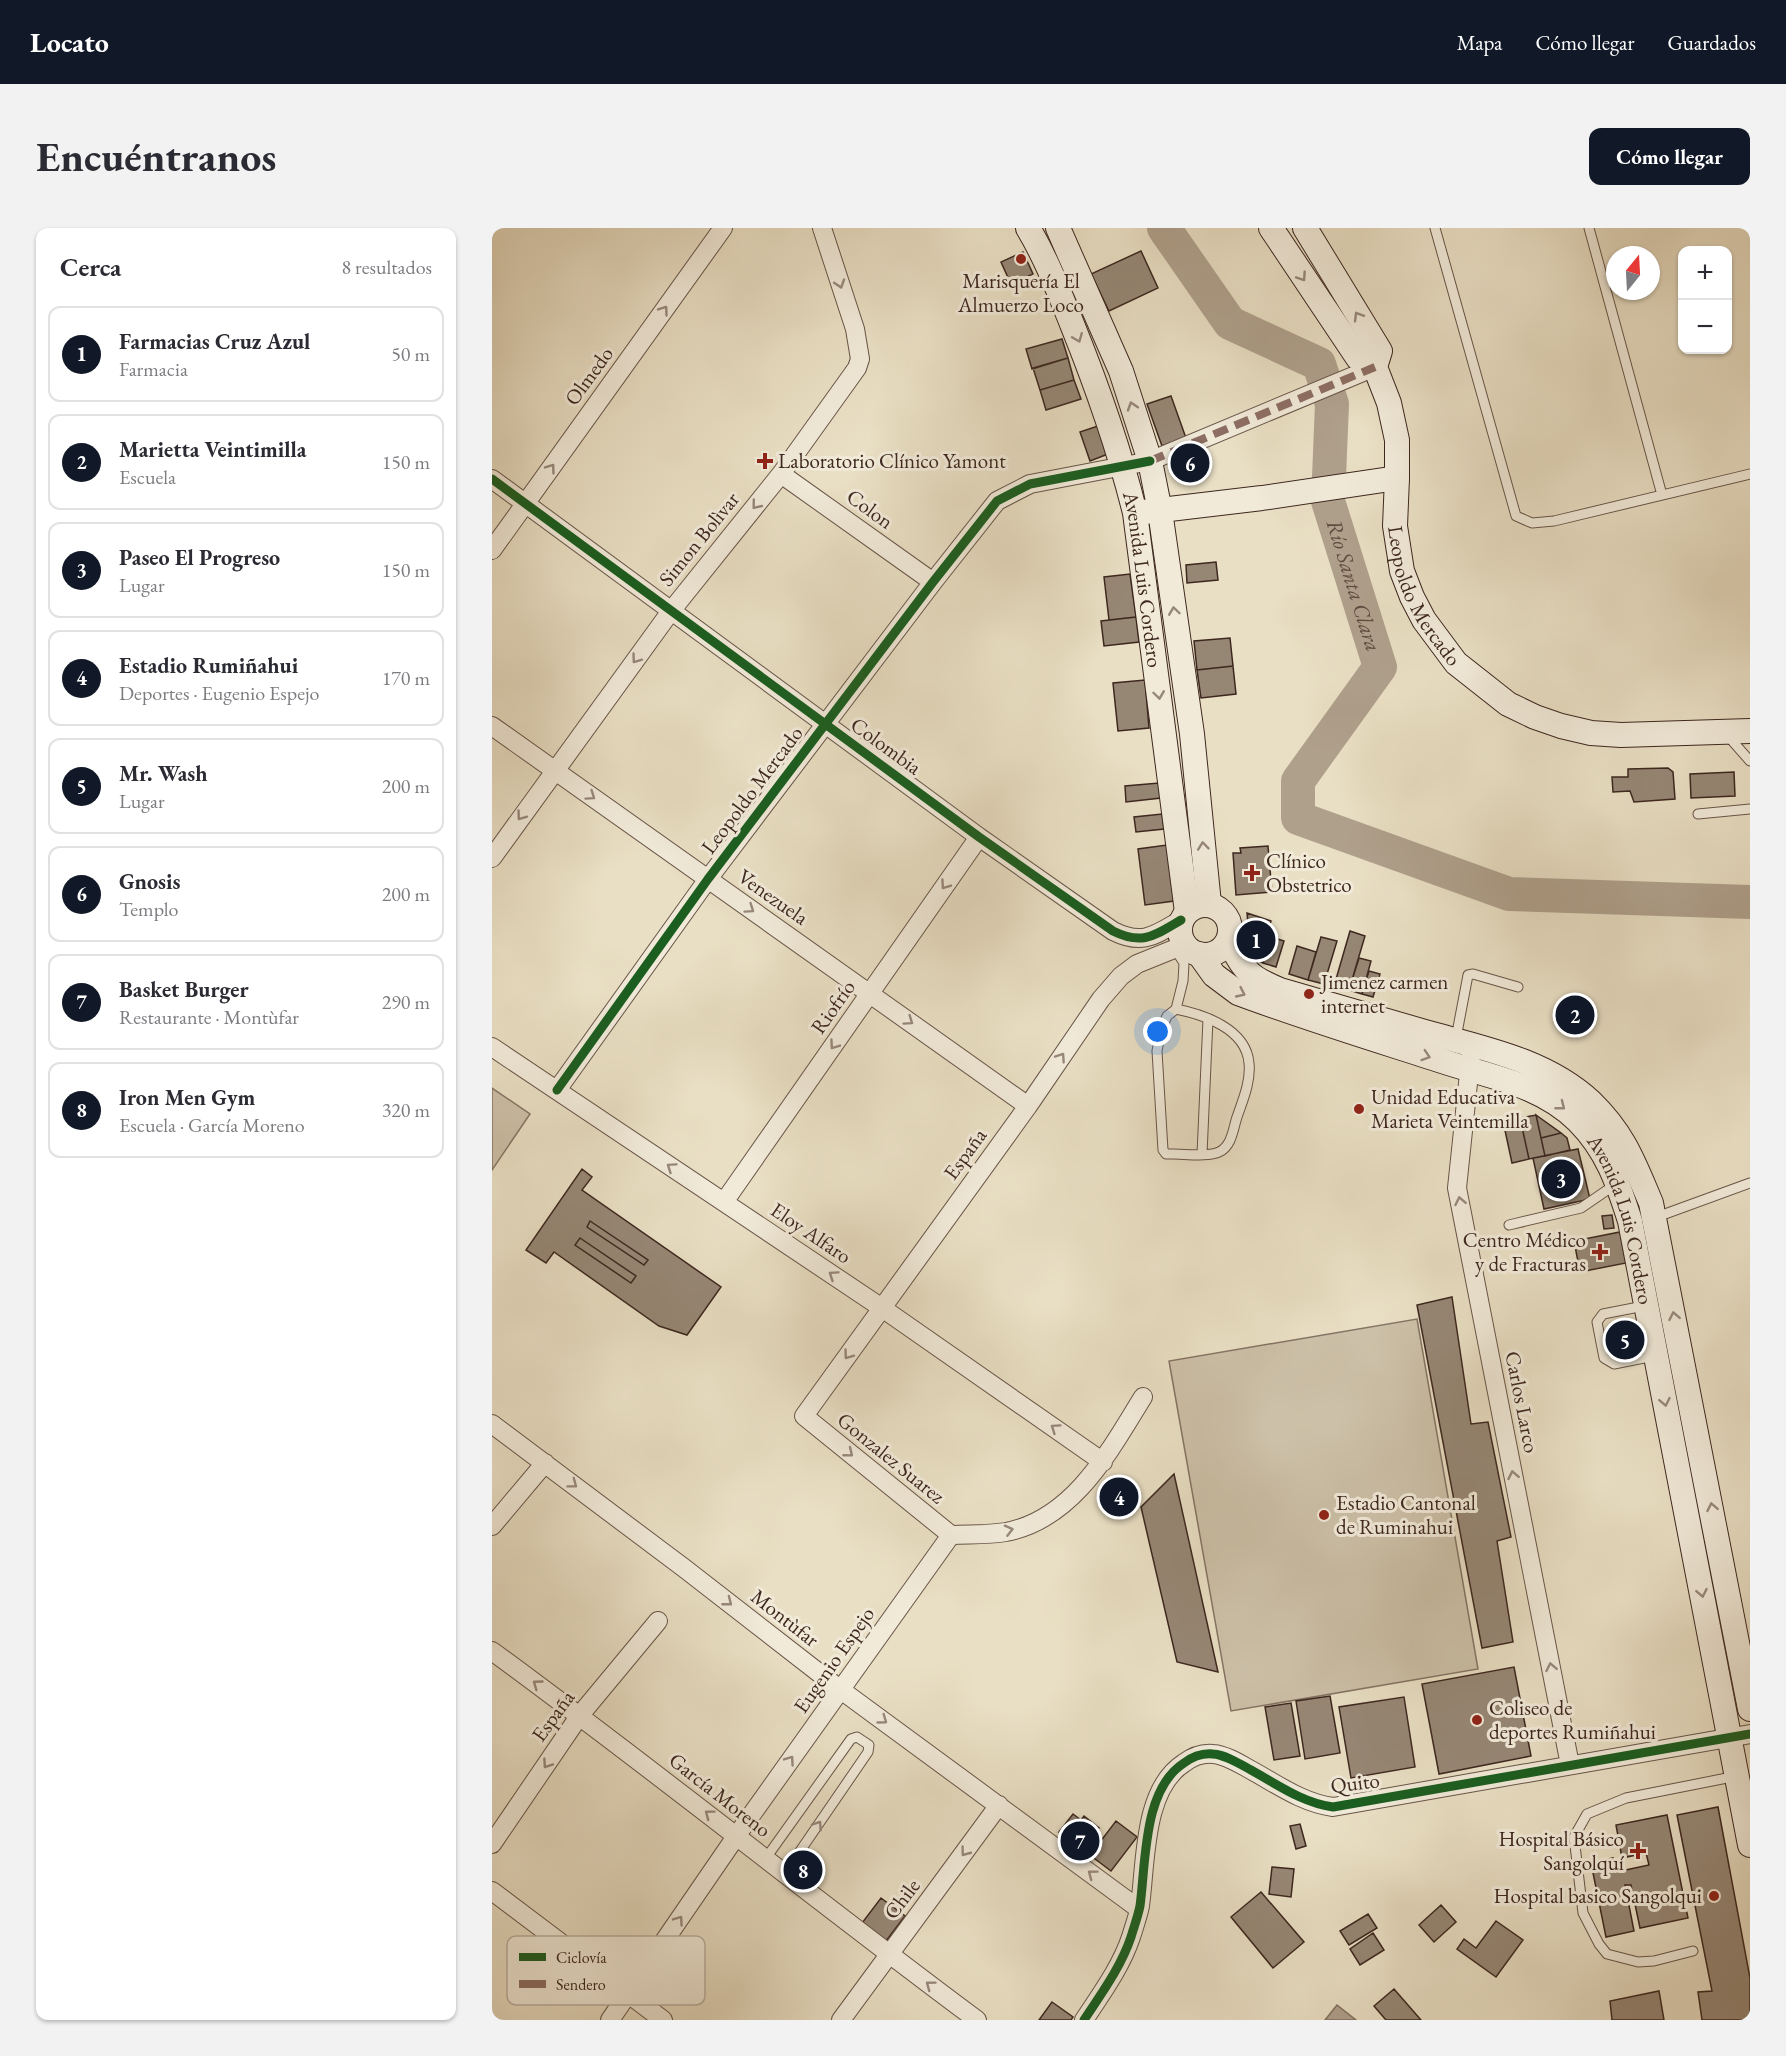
<!DOCTYPE html>
<html lang="es">
<head>
<meta charset="utf-8">
<style>
  :root { --surface:#fff; --page:#f2f2f3; --text:#2b2b33; --muted:#7c7c81; --line:#e1e1e2; --accent:#111827 }
  body { margin:0; font-family:"EB Garamond",serif; background:var(--page); color:var(--text) }
  .controls { position:absolute; right:18px; top:18px; display:grid; overflow:hidden; border-radius:12px; box-shadow:0 2px 4px #0004 }
  .controls button { width:54px; height:54px; display:grid; place-items:center; padding:0; border:0; border-bottom:2px solid var(--line); background:var(--surface); color:var(--text); font:30px sans-serif }
  .compass { position:absolute; left:1114px; top:18px; width:54px; height:54px; border-radius:50%; background:var(--surface); box-shadow:0 2px 4px #0004; rotate:18deg }
  .you { position:absolute; left:666px; top:804px; width:21px; height:21px; margin:-15px; border:4px solid #fff; border-radius:50%; background:#1a73e8; box-shadow:0 0 0 9px #1a73e833 }
  .badge { display:grid; place-items:center; width:39px; height:39px; border-radius:50%; background:var(--accent); color:#fff; font-size:20px; font-weight:700 }
  .pin { position:absolute; translate:-50% -50%; border:3px solid #fff; box-shadow:0 2px 6px #0006 }
  .list { margin:0; padding:0; list-style:none }
  h2 { display:flex; justify-content:space-between; align-items:center; height:78px; margin:0; padding:0 24px; font-size:26px }
  h2 small { font-size:20px; font-weight:400; color:var(--muted) }
  .list li { display:grid; grid-template-columns:39px 1fr auto; gap:18px; align-items:center; box-sizing:border-box; height:96px; margin:0 12px 12px; padding:0 12px; border:2px solid var(--line); border-radius:12px }
  .list b { display:block; font-size:22px; white-space:nowrap }
  .list p { margin:0; font-size:20px; white-space:nowrap; color:var(--muted) }
  .list em { font-size:20px; font-style:normal; color:var(--muted) }
  .map { position:relative; flex:none; width:1258px; height:1792px; overflow:hidden; border-radius:12px }
  header { display:flex; align-items:center; gap:36px; box-sizing:border-box; height:84px; padding:0 30px; background:var(--accent); color:#fff }
  header strong { font-size:28px }
  nav { display:flex; gap:33px; margin-inline-start:auto; font-size:21px }
  .intro { display:flex; align-items:center; justify-content:space-between; box-sizing:border-box; height:144px; padding:0 36px }
  h1 { margin:0; font-size:42px }
  .button { padding:15px 27px; border-radius:12px; background:var(--accent); color:#fff; font-size:21px; font-weight:700 }
  main { display:flex; gap:36px; padding:0 36px }
  aside { flex:1; background:var(--surface); border-radius:12px; box-shadow:0 2px 4px #0004 }
  .map>svg:first-child { display:block }
  .green { fill:#ccc0a8; stroke:#847464; stroke-width:1.5 }
  .water { fill:#afa08c; stroke:#817060; stroke-width:1.5 }
  .lines { fill:none; stroke-linecap:round; stroke-linejoin:round }
  .river { stroke:#afa08c; stroke-width:34 }
  .building { fill:#968775; stroke:#3d271f; stroke-width:1.5 }
  .lane-casing { stroke:#685548; stroke-width:11 }
  .street-casing { stroke:#685548; stroke-width:20 }
  .secondary-casing { stroke:#3d271f; stroke-width:26 }
  .lane { stroke:#f1ead9; stroke-width:9 }
  .street { stroke:#f1ead9; stroke-width:18 }
  .secondary { stroke:#f1ead9; stroke-width:24 }
  .quiet { stroke:#8d6e63; stroke-width:8; stroke-dasharray:15 8; stroke-linecap:butt }
  .cycleway-casing { stroke:#f1ead9; stroke-width:13 }
  .cycleway { stroke:#1b5e20; stroke-width:9 }
  .oneway { stroke:#97887c }
  .poi-dot { fill:#8f2418; stroke:#f1ead9; stroke-width:2 }
  .labels { text-anchor:middle; stroke-width:6; stroke-linejoin:round; paint-order:stroke }
  .poi-label { font-size:21px; fill:#3d271f; stroke:#f1ead9; text-anchor:start }
  .street-label { font-size:21px; fill:#3d271f; stroke:#f1ead9 }
  .water-label { font-size:22px; font-style:italic; fill:#5f4b40; stroke:#f1ead9 }
  .key { fill:#f1ead9; stroke:#bbb0a1; stroke-width:1.5 }
  .key-label { font-size:16px; fill:#3d271f }
</style>
</head>
<body>
<header>
<strong>Locato</strong>
<nav><a>Mapa</a><a>Cómo llegar</a><a>Guardados</a></nav>
</header>
<div class="intro"><h1>Encuéntranos</h1><a class="button">Cómo llegar</a></div>
<main>
<aside>
<h2>Cerca<small>8 resultados</small></h2>
<ul class="list">
<li><span class="badge">1</span><div><b>Farmacias Cruz Azul</b><p>Farmacia</p></div><em>50 m</em></li>
<li><span class="badge">2</span><div><b>Marietta Veintimilla</b><p>Escuela</p></div><em>150 m</em></li>
<li><span class="badge">3</span><div><b>Paseo El Progreso</b><p>Lugar</p></div><em>150 m</em></li>
<li><span class="badge">4</span><div><b>Estadio Rumiñahui</b><p>Deportes · Eugenio Espejo</p></div><em>170 m</em></li>
<li><span class="badge">5</span><div><b>Mr. Wash</b><p>Lugar</p></div><em>200 m</em></li>
<li><span class="badge">6</span><div><b>Gnosis</b><p>Templo</p></div><em>200 m</em></li>
<li><span class="badge">7</span><div><b>Basket Burger</b><p>Restaurante · Montùfar</p></div><em>290 m</em></li>
<li><span class="badge">8</span><div><b>Iron Men Gym</b><p>Escuela · García Moreno</p></div><em>320 m</em></li>
</ul>
</aside>
<div class="map">
<svg width="1258" height="1792" viewBox="0 0 1258 1792">
  <rect width="100%" height="100%" fill="#e9dfc4"/>
  <filter id="stains"><feTurbulence type="fractalNoise" baseFrequency=".00333" numOctaves="4"/><feColorMatrix values="0 0 0 0 .2 0 0 0 0 .09 0 0 0 0 .02 0 0 0 .5 -.17"/></filter>
  <radialGradient id="worn" r=".72"><stop offset=".6" stop-color="#630" stop-opacity="0"/><stop offset="1" stop-color="#630" stop-opacity=".3"/></radialGradient>
  <path class="green" d="M0,860L38,886L0,942Z
    M925,1091L986,1441L739,1483L677,1133Z"/>
  <path class="water" d="M845,1777L864,1792H833Z"/>
  <g class="lines">
    <path class="river" id="s1" d="M672,0L738,95L827,136L840,176L836,273L888,439L806,553V590L1017,666L1258,674"/>
  </g>
  <path class="building" d="M649,23L666,60L617,83L599,46Z
    M531,24L541,46L519,56L509,34Z
    M570,111L576,130L540,141L534,121Z
    M576,130L582,152L548,162L541,140Z
    M582,152L589,171L554,182L548,162Z
    M679,168L694,210L670,218L655,176Z
    M606,198L616,226L598,233L588,204Z
    M724,334L726,352L695,355L694,337Z
    M638,346L644,389L617,392L612,349Z
    M644,389L647,414L612,418L609,393Z
    M738,410L741,438L705,442L702,413Z
    M741,438L744,466L709,470L705,442Z
    M653,452L657,500L626,503L621,455Z
    M1176,540L1181,544L1183,571L1142,574L1138,563L1121,564L1120,549H1136V541Z
    M1242,544L1243,568L1199,570L1198,546Z
    M667,555L669,570L634,574L633,558Z
    M670,586L672,601L644,604L642,589Z
    M675,617L682,673L653,677L646,621Z
    M776,618L780,664L744,667L741,625H749L748,620Z
    M755,685L779,693L776,704L756,696Z
    M756,696L781,706L771,735L765,732L756,706Z
    M858,703L873,708L857,762L842,758Z
    M779,709L792,713L784,739L771,735Z
    M829,709L845,713L832,756L816,752Z
    M805,718L824,724L816,752L797,746Z
    M867,730L879,733L870,766L857,762Z
    M877,743L888,746L881,769L870,766Z
    M1044,887L1053,928L1037,931L1028,890Z
    M1044,887L1069,905L1049,910Z
    M1028,890L1037,931L1020,935L1011,893Z
    M1069,905L1075,910L1078,922L1053,928L1049,910Z
    M1086,921L1098,971L1052,981L1041,930Z
    M90,941L100,949L90,962L229,1059L195,1107L167,1098L62,1024L54,1035L34,1022Z
    M1120,987L1122,1000L1112,1001L1110,988Z
    M98,993L156,1032L152,1037L95,999Z
    M1128,1004L1134,1035L1088,1044L1082,1013Z
    M88,1010L144,1048L139,1055L83,1017Z
    M960,1069L979,1196L996,1194L1019,1309L1005,1313L1021,1414L990,1420L925,1077Z
    M1143,1095L1148,1125L1123,1128L1119,1099Z
    M682,1246L726,1444L685,1434L649,1279Z
    M1022,1439L1039,1528L947,1546L930,1456Z
    M838,1468L848,1525L813,1531L804,1473Z
    M912,1469L923,1539L859,1550L847,1479Z
    M799,1475L808,1528L782,1532L773,1479Z
    M1226,1579L1258,1750V1792H1210L1206,1764L1220,1763L1185,1587Z
    M581,1586L589,1592L592,1588L607,1600L591,1622L567,1604Z
    M1175,1587L1196,1690L1148,1700L1139,1657H1133L1142,1703L1114,1709L1099,1635L1121,1630L1124,1644L1157,1637L1154,1625L1130,1630L1124,1597Z
    M624,1593L645,1609L619,1643L598,1627Z
    M808,1596L814,1618L804,1621L798,1598Z
    M780,1639L802,1641L799,1669L777,1666Z
    M769,1664L812,1714L781,1740L739,1689Z
    M389,1670L413,1688L394,1713L370,1695Z
    M949,1677L964,1694L942,1714L927,1697Z
    M876,1686L885,1700L857,1717L848,1703Z
    M1004,1693L1031,1712L1004,1749L965,1721L972,1711L984,1720Z
    M881,1705L892,1722L868,1737L858,1721Z
    M902,1761L929,1792H894L882,1778Z
    M1167,1763L1172,1792H1120L1118,1773Z
    M560,1774L581,1789L579,1792H547Z"/>
  <g class="lines">
    <g class="lane-casing">
      <path id="lane" d="M943,0L1024,288L1040,295L1062,293L1258,246
        M1097,0L1170,267
        M1236,508L1258,533
        M1206,586L1258,581
        M683,721L692,735L691,753L684,781L675,788L669,803L665,823L671,922L674,926H681C693,926 717,929 727,924C740,918 741,901 745,889C751,872 759,853 757,835C754,801 713,787 684,781
        M964,810L976,747L981,746L1026,759
        M710,926L716,791
        M1162,990L1258,955
        M1017,997L1089,980L1124,956
        M1152,1078L1111,1086L1105,1094L1112,1130L1122,1136L1162,1128
        M274,1630L359,1511L365,1509L377,1517L376,1524L293,1645
        M1201,1723L1162,1733L1146,1734L1115,1726L1107,1716L1091,1685L1082,1609L1095,1586L1134,1570L1245,1548"/>
    </g>
    <g class="street-casing">
      <path id="street" d="M289,246L441,354
        M0,251L487,609L621,703C651,718 663,707 689,692
        M0,322L231,0
        M0,498L536,878
        M0,630L179,383L289,246L365,140L368,131L363,101L330,0
        M980,817L965,960L1078,1537
        M0,819L390,1080L611,1234
        M65,862L216,651L441,354L505,273L538,256L658,233L883,139
        M232,974L487,609
        M0,1196L192,1340L349,1462L647,1681
        M0,1298L53,1235
        M459,1307L312,1188L536,878L609,771L629,748L645,736L692,717
        M459,1307C477,1306 496,1307 514,1304C582,1291 618,1222 651,1169
        M0,1423C164,1543 322,1671 485,1792
        M0,1616L88,1487L166,1393
        M0,1663L171,1792
        M118,1792L245,1607L459,1307
        M349,1792L507,1577
        M592,1792C609,1766 629,1739 639,1709C642,1699 646,1688 648,1678C654,1634 651,1561 692,1535C700,1529 711,1525 721,1526C734,1527 748,1536 759,1542C786,1557 811,1575 841,1579L1258,1506"/>
    </g>
    <g class="secondary-casing">
      <g id="secondary">
        <path id="s2" d="M536,0C554,30 567,64 580,96C605,158 627,220 643,285L695,684"/>
        <path d="M566,0L629,143L658,233L668,283L700,506L717,676"/>
        <path d="M779,0L866,130L883,139"/>
        <path id="s3" d="M813,0L888,123L883,139L897,175L905,212V250L903,298L910,343L920,369L932,392L964,435L1016,476L1043,489L1069,498L1099,505L1129,507L1258,503"/>
        <path d="M652,284L770,270L905,250"/>
        <circle cx="713" cy="702" r="25"/>
        <path d="M736,713C755,744 753,747 788,762C836,776 884,790 933,804C990,820 1054,832 1099,874C1132,906 1142,935 1159,975L1258,1481"/>
        <path id="s4" d="M707,726L722,747L746,765C813,790 882,811 950,833C998,849 1049,856 1086,893C1115,922 1126,955 1138,993L1258,1617"/>
      </g>
    </g>
    <use href="#lane" class="lane"/>
    <use href="#street" class="street"/>
    <use href="#secondary" class="secondary"/>
    <path class="quiet" d="M658,233L883,139"/>
    <g class="cycleway-casing">
      <path id="cycleway" d="M0,251L487,609L621,703C651,718 663,707 689,692
        M65,862L216,651L441,354L505,273L538,256L658,233
        M592,1792C609,1766 629,1739 639,1709C642,1699 646,1688 648,1678C654,1634 651,1561 692,1535C700,1529 711,1525 721,1526C734,1527 748,1536 759,1542C786,1557 811,1575 841,1579L1258,1506"/>
    </g>
    <use href="#cycleway" class="cycleway"/>
  </g>
  <defs><path id="oneway-chevron" d="M-2-3.5L2.5 0L-2 3.5" fill="none" stroke-width="1.6" stroke-linecap="round" stroke-linejoin="round" transform="scale(1.5)"/></defs>
  <g class="oneway">
    <use href="#oneway-chevron" transform="translate(810 49) rotate(56)"/>
    <use href="#oneway-chevron" transform="translate(348 56) rotate(72)"/>
    <use href="#oneway-chevron" transform="translate(172 82) rotate(-54)"/>
    <use href="#oneway-chevron" transform="translate(866 88) rotate(-121)"/>
    <use href="#oneway-chevron" transform="translate(586 110) rotate(68)"/>
    <use href="#oneway-chevron" transform="translate(640 178) rotate(-108)"/>
    <use href="#oneway-chevron" transform="translate(59 240) rotate(-54)"/>
    <use href="#oneway-chevron" transform="translate(264 277) rotate(129)"/>
    <use href="#oneway-chevron" transform="translate(682 383) rotate(-98)"/>
    <use href="#oneway-chevron" transform="translate(144 431) rotate(126)"/>
    <use href="#oneway-chevron" transform="translate(667 467) rotate(82)"/>
    <use href="#oneway-chevron" transform="translate(99 568) rotate(35)"/>
    <use href="#oneway-chevron" transform="translate(29 588) rotate(126)"/>
    <use href="#oneway-chevron" transform="translate(711 618) rotate(-96)"/>
    <use href="#oneway-chevron" transform="translate(453 657) rotate(125)"/>
    <use href="#oneway-chevron" transform="translate(258 681) rotate(35)"/>
    <use href="#oneway-chevron" transform="translate(749 765) rotate(25)"/>
    <use href="#oneway-chevron" transform="translate(417 793) rotate(35)"/>
    <use href="#oneway-chevron" transform="translate(342 817) rotate(125)"/>
    <use href="#oneway-chevron" transform="translate(934 828) rotate(18)"/>
    <use href="#oneway-chevron" transform="translate(569 829) rotate(-56)"/>
    <use href="#oneway-chevron" transform="translate(1069 878) rotate(38)"/>
    <use href="#oneway-chevron" transform="translate(179 939) rotate(-146)"/>
    <use href="#oneway-chevron" transform="translate(968 973) rotate(-101)"/>
    <use href="#oneway-chevron" transform="translate(341 1047) rotate(-146)"/>
    <use href="#oneway-chevron" transform="translate(1182 1088) rotate(-101)"/>
    <use href="#oneway-chevron" transform="translate(356 1127) rotate(126)"/>
    <use href="#oneway-chevron" transform="translate(1173 1174) rotate(79)"/>
    <use href="#oneway-chevron" transform="translate(563 1200) rotate(-145)"/>
    <use href="#oneway-chevron" transform="translate(357 1225) rotate(39)"/>
    <use href="#oneway-chevron" transform="translate(1021 1247) rotate(-101)"/>
    <use href="#oneway-chevron" transform="translate(81 1256) rotate(37)"/>
    <use href="#oneway-chevron" transform="translate(1220 1279) rotate(-101)"/>
    <use href="#oneway-chevron" transform="translate(517 1302) rotate(-14)"/>
    <use href="#oneway-chevron" transform="translate(1210 1365) rotate(79)"/>
    <use href="#oneway-chevron" transform="translate(236 1374) rotate(38)"/>
    <use href="#oneway-chevron" transform="translate(1059 1439) rotate(-101)"/>
    <use href="#oneway-chevron" transform="translate(45 1456) rotate(-144)"/>
    <use href="#oneway-chevron" transform="translate(391 1492) rotate(36)"/>
    <use href="#oneway-chevron" transform="translate(298 1532) rotate(-55)"/>
    <use href="#oneway-chevron" transform="translate(55 1536) rotate(124)"/>
    <use href="#oneway-chevron" transform="translate(217 1586) rotate(-143)"/>
    <use href="#oneway-chevron" transform="translate(326 1597) rotate(-56)"/>
    <use href="#oneway-chevron" transform="translate(473 1624) rotate(127)"/>
    <use href="#oneway-chevron" transform="translate(600 1646) rotate(-143)"/>
    <use href="#oneway-chevron" transform="translate(187 1692) rotate(-55)"/>
    <use href="#oneway-chevron" transform="translate(438 1757) rotate(-143)"/>
  </g>
  <g class="poi-dot">
    <circle cx="529" cy="31" r="6"/>
    <path d="M270 224h6v6h6v6h-6v6h-6v-6h-6v-6h6z"/>
    <path d="M757 636h6v6h6v6h-6v6h-6v-6h-6v-6h6z"/>
    <circle cx="817" cy="766" r="6"/>
    <circle cx="867" cy="881" r="6"/>
    <path d="M1105 1015h6v6h6v6h-6v6h-6v-6h-6v-6h6z"/>
    <circle cx="832" cy="1287" r="6"/>
    <circle cx="985" cy="1492" r="6"/>
    <path d="M1143 1614h6v6h6v6h-6v6h-6v-6h-6v-6h6z"/>
    <circle cx="1222" cy="1668" r="6"/>
  </g>
  <g class="labels">
    <g class="poi-label">
      <text x="529" y="60" text-anchor="middle">Marisquería El<tspan x="529" dy="24">Almuerzo Loco</tspan></text>
      <text x="286" y="240">Laboratorio Clínico Yamont</text>
      <text x="774" y="640">Clínico<tspan x="774" dy="24">Obstetrico</tspan></text>
      <text x="829" y="761">Jimenez carmen<tspan x="829" dy="24">internet</tspan></text>
      <text x="879" y="876">Unidad Educativa<tspan x="879" dy="24">Marieta Veintemilla</tspan></text>
      <text x="1094" y="1019" text-anchor="end">Centro Médico<tspan x="1094" dy="24">y de Fracturas</tspan></text>
      <text x="844" y="1282">Estadio Cantonal<tspan x="844" dy="24">de Ruminahui</tspan></text>
      <text x="997" y="1487">Coliseo de<tspan x="997" dy="24">deportes Rumiñahui</tspan></text>
      <text x="1132" y="1618" text-anchor="end">Hospital Básico<tspan x="1132" dy="24">Sangolquí</tspan></text>
      <text x="1210" y="1675" text-anchor="end">Hospital basico Sangolqui</text>
    </g>
    <g class="street-label">
      <text transform="translate(97 148) rotate(-54)" y="7">Olmedo</text>
      <text transform="translate(378 281) rotate(36)" y="7">Colon</text>
      <text transform="translate(207 311) rotate(-51)" y="7">Simon Bolìvar</text>
      <text dy="7" stroke="none"><textPath href="#s2" startOffset="372">Avenida Luis Cordero</textPath></text>
      <text dy="7" stroke="none"><textPath href="#s3" startOffset="400">Leopoldo Mercado</textPath></text>
      <text transform="translate(394 518) rotate(36)" y="7">Colombia</text>
      <text transform="translate(260 562) rotate(-53)" y="7">Leopoldo Mercado</text>
      <text transform="translate(281 669) rotate(35)" y="7">Venezuela</text>
      <text transform="translate(341 779) rotate(-55)" y="7">Riofrío</text>
      <text transform="translate(473 926) rotate(-54)" y="7">España</text>
      <text dy="7" stroke="none"><textPath href="#s4" startOffset="531">Avenida Luis Cordero</textPath></text>
      <text transform="translate(319 1005) rotate(34)" y="7">Eloy Alfaro</text>
      <text transform="translate(1030 1174) rotate(79)" y="7">Carlos Larco</text>
      <text transform="translate(399 1230) rotate(39)" y="7">Gonzalez Suarez</text>
      <text transform="translate(293 1390) rotate(38)" y="7">Montùfar</text>
      <text transform="translate(342 1432) rotate(-55)" y="7">Eugenio Espejo</text>
      <text transform="translate(61 1488) rotate(-54)" y="7">España</text>
      <text transform="translate(863 1555) rotate(-7)" y="7">Quito</text>
      <text transform="translate(228 1567) rotate(38)" y="7">García Moreno</text>
      <text transform="translate(410 1671) rotate(-53)" y="7">Chile</text>
    </g>
    <g class="water-label">
      <text dy="8" stroke="none"><textPath href="#s1" startOffset="441">Río Santa Clara</textPath></text>
    </g>
  </g>
  <rect x="15" y="1708" width="198" height="69" rx="9" class="key"/>
  <rect x="27" y="1725" width="27" height="8" fill="#1b5e20"/>
  <rect x="27" y="1752" width="27" height="8" fill="#8d6e63"/>
  <g class="key-label">
    <text x="64" y="1735">Ciclovía</text>
    <text x="64" y="1762">Sendero</text>
  </g>
  <rect width="100%" height="100%" filter="url(#stains)"/>
  <rect width="100%" height="100%" fill="url(#worn)"/>
</svg>
<div class="controls">
<button>+</button>
<button>−</button>
</div>
<svg class="compass" viewBox="-18 -18 36 36"><path d="M0-13l5 13h-10z" fill="#e53935"/><path d="M0 13l5-13h-10z" fill="#7c7c81"/></svg>
<div class="you"></div>
<div class="pin badge" style="left:764px;top:712px">1</div>
<div class="pin badge" style="left:1083px;top:787px">2</div>
<div class="pin badge" style="left:1069px;top:951px">3</div>
<div class="pin badge" style="left:627px;top:1269px">4</div>
<div class="pin badge" style="left:1133px;top:1112px">5</div>
<div class="pin badge" style="left:698px;top:235px">6</div>
<div class="pin badge" style="left:588px;top:1613px">7</div>
<div class="pin badge" style="left:311px;top:1642px">8</div>
</div>
</main>
</body>
</html>
